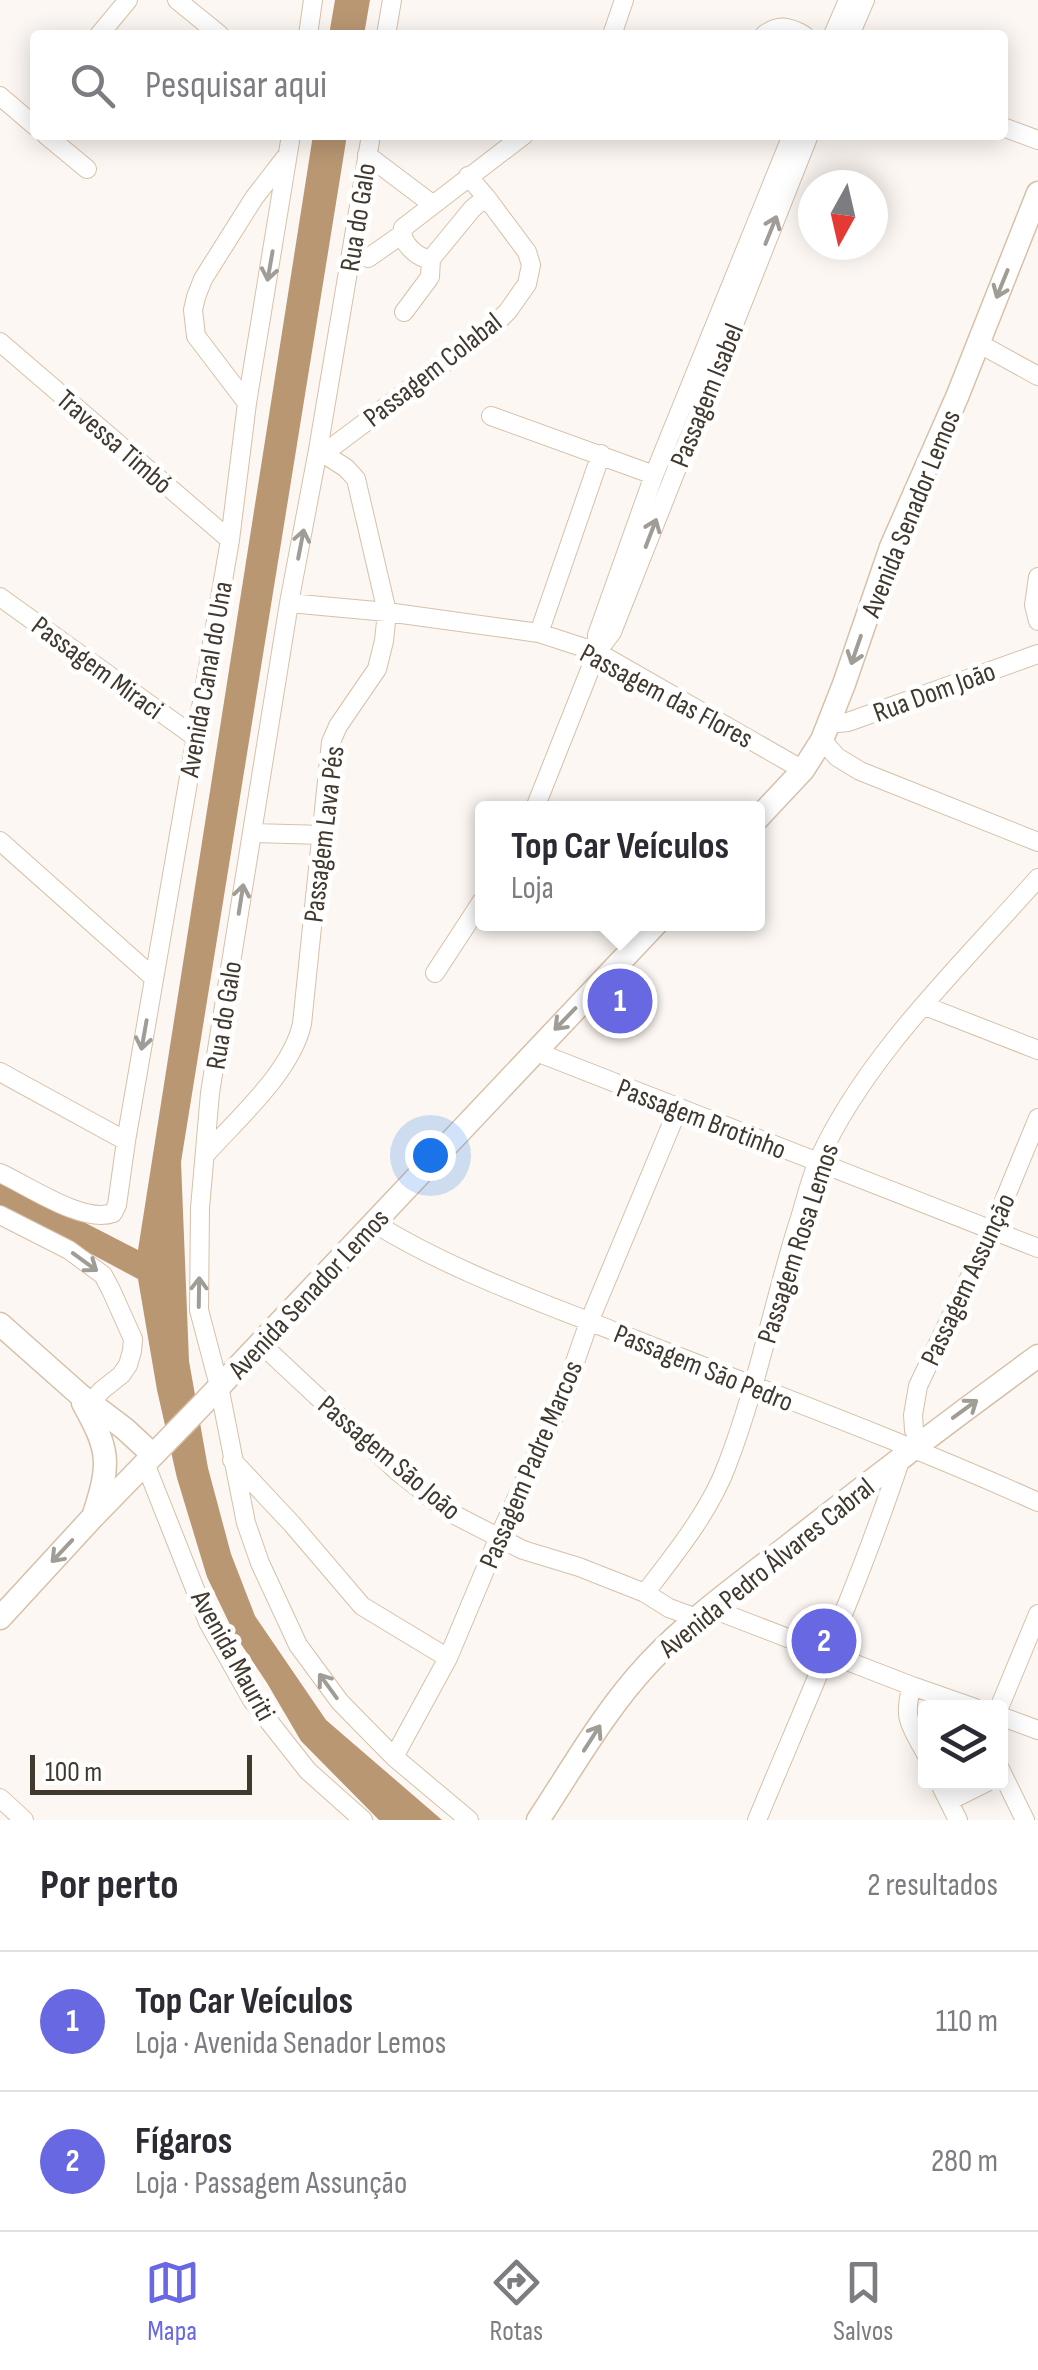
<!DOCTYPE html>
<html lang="pt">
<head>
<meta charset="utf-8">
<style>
  :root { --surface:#fff; --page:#f7f7f7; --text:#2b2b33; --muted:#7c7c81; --line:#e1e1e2; --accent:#6869e2 }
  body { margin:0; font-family:"Sofia Sans Condensed",sans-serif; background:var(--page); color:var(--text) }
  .controls { position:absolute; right:30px; bottom:30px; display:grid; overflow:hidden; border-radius:10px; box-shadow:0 5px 25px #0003 }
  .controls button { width:90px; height:90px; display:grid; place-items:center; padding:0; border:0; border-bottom:2px solid var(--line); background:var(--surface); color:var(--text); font:50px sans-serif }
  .compass { position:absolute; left:798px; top:170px; width:90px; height:90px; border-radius:50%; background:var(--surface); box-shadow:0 5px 25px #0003; rotate:188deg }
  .scale { position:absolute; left:30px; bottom:25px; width:222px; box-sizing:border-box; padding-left:10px; border:5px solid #41382e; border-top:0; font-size:28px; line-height:35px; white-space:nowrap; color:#41382e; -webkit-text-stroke:8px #fff; paint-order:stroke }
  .you { position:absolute; left:430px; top:1155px; width:35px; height:35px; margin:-25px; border:8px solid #fff; border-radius:50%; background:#1a73e8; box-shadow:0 0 0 15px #1a73e833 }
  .badge { display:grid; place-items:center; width:65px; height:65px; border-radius:50%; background:var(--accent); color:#fff; font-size:32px; font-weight:700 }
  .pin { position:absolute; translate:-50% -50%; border:5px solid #fff; box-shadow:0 2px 10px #0006 }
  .popup { position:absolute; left:475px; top:801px; width:290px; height:130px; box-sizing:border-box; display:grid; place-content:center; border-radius:10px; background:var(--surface); filter:drop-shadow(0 2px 8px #0005); font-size:32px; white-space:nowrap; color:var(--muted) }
  .popup b { font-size:38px; color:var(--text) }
  .popup::after { content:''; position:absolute; left:50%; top:100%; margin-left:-20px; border:20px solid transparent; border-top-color:var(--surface) }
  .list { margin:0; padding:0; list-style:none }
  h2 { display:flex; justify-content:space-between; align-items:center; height:130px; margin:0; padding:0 40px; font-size:42px }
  h2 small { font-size:32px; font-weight:400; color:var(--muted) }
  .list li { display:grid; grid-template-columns:65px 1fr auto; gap:30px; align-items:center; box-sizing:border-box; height:140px; padding:0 40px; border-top:2px solid var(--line) }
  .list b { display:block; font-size:38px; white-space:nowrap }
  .list p { margin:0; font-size:32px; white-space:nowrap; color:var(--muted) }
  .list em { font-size:32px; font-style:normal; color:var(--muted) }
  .icon { flex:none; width:55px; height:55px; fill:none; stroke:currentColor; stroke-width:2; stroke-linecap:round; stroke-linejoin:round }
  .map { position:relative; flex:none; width:1038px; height:1820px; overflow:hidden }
  .search { position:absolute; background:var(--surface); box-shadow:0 5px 25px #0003; left:30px; right:30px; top:30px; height:110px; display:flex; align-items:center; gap:25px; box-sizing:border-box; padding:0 35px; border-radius:10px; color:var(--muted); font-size:38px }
  .sheet { height:410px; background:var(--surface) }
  nav { display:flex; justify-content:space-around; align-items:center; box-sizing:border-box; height:140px; border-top:2px solid var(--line); background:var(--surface); font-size:28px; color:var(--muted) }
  nav a { display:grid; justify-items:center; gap:5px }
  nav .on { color:var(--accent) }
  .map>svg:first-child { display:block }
  .water { fill:#b99773 }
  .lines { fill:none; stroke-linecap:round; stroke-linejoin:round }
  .minor-casing { stroke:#d7c0a8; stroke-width:20 }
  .major-casing { stroke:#d7c0a8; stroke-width:25 }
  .minor { stroke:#fff; stroke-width:18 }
  .major { stroke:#fff; stroke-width:22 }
  .oneway { stroke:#a09c96 }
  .labels { text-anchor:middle; stroke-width:10; stroke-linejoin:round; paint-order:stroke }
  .street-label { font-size:28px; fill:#41382e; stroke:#fff }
</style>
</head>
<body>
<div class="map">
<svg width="1038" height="1820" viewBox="0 0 1038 1820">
  <rect width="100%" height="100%" fill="#fcf7f2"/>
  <path class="water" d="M335,0H370L364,35H329Z
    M313,135H347L181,1162L189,1361L208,1468L231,1554L255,1616L326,1720L442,1820H379L301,1741L267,1683L235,1635L207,1577L177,1478L157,1390L138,1279L0,1205V1179L138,1250Z"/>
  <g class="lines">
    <g class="minor-casing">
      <path id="minor" d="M177,0L220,35
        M99,35L128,0
        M308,35L313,0
        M386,35L392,0
        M612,35L624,0
        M764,35C778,24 788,26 804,35
        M833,35L848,0
        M850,35L865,0
        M0,96L35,126
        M1003,127L1038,140
        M46,135L87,169
        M371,135L318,450L289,603L210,1093L200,1208L199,1310L219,1386L246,1523L260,1563L298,1645L340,1702L394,1757L469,1820
        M367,155L432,204
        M486,197L472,209L431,259C418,259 399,242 403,228L524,135
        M368,258L401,235
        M404,312L430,277L431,259
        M0,342L230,540
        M978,343L1038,376
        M247,403L196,336L193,310L196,297L203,279L254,198L285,158
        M491,416L654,475
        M323,454L491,328L508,311L527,284L531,265L527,252L486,197L468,176
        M1038,577L1034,605L1038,621
        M0,597L195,737
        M289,603L387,612L539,633L597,652L803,770
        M539,633L601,454
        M597,652V635L654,475L792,135
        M828,724L848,722L1038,654
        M822,740L837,757L860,771L1038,842
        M535,808L597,652L612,632L809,135
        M252,833L323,835
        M0,841L154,978
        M435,973L482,901
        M925,1006L1038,1050
        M534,1051L1038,1248
        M0,1072L126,1141
        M206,1154C239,1117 291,1072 302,1024L331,742L338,726L377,669L384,641L387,612L356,479L346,468L318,450
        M0,1173C29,1186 83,1224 113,1213L117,1205L126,1141L230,540L247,403L291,135
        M0,1215L69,1250L103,1275L111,1290L133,1339L132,1351L128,1365L121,1375L102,1390L86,1408
        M374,1223C450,1270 533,1299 616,1332C757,1388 900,1440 1038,1502
        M260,1343L398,1472L449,1512L523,1550L579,1567L645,1593L669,1608L699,1619
        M920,1442L914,1430L913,1415L918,1386L992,1230L1038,1118
        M232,1460L292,1524L362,1606L448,1658
        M145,1463L208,1622L252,1700L308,1771L363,1820
        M645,1593C675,1554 710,1511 727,1465C757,1387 773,1304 798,1224C805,1203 810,1179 819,1159C866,1055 963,963 1038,878
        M710,1608L912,1686L975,1708
        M912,1686C902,1719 911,1726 926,1754
        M999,1708L1038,1614
        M1000,1716L1038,1730
        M394,1757L448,1658L498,1539L562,1399L589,1322L678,1109
        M1000,1769L1025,1820
        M939,1782L958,1820
        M0,1798L24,1820
        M949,1801L987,1782
        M757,1820C807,1700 860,1582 901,1458"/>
    </g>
    <g class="major-casing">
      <path id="major" d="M758,818L803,770L822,740L844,684L891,547L957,397L1038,193
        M0,1324L80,1395L125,1429L153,1455
        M83,1403C109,1450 111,1462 94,1514
        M0,1618L92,1518L200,1407L656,924
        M538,1820C573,1767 605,1710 648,1664C690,1619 741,1583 788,1546C870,1481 953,1418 1038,1356"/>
    </g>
    <use href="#minor" class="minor"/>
    <use href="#major" class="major"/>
  </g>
  <defs><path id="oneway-shaft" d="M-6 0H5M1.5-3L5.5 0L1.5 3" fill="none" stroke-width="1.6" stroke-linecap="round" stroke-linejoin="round" transform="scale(2.5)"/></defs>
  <g class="oneway">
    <use href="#oneway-shaft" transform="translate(771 230) rotate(-68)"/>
    <use href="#oneway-shaft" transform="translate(270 266) rotate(100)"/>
    <use href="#oneway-shaft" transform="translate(1002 284) rotate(112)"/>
    <use href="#oneway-shaft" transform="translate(651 533) rotate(-69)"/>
    <use href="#oneway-shaft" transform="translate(301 544) rotate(-79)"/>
    <use href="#oneway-shaft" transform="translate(856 650) rotate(109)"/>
    <use href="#oneway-shaft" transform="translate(241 899) rotate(-81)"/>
    <use href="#oneway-shaft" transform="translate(565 1019) rotate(134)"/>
    <use href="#oneway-shaft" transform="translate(144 1035) rotate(100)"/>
    <use href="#oneway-shaft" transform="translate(85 1262) rotate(36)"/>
    <use href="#oneway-shaft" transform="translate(199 1292) rotate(-89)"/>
    <use href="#oneway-shaft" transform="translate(965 1409) rotate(-36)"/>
    <use href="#oneway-shaft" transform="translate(62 1551) rotate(133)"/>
    <use href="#oneway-shaft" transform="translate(328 1686) rotate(-126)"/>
    <use href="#oneway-shaft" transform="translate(592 1738) rotate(-57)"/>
  </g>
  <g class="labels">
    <g class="street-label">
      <text transform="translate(357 217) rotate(-81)" y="10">Rua do Galo</text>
      <text transform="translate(432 369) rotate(-38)" y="10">Passagem Colabal</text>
      <text transform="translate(706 395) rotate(-68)" y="10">Passagem Isabel</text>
      <text transform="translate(115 441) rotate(41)" y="10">Travessa Timbó</text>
      <text transform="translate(910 513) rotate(-68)" y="10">Avenida Senador Lemos</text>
      <text transform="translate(98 667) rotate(36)" y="10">Passagem Miraci</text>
      <text transform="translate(205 679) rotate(-80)" y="10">Avenida Canal do Una</text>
      <text transform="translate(934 691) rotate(-20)" y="10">Rua Dom João</text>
      <text transform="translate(667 695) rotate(28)" y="10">Passagem das Flores</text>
      <text transform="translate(323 834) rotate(-83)" y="10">Passagem Lava Pés</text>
      <text transform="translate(223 1015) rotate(-81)" y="10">Rua do Galo</text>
      <text transform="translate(702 1118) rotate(21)" y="10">Passagem Brotinho</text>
      <text transform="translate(797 1243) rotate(-72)" y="10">Passagem Rosa Lemos</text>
      <text transform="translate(967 1279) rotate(-65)" y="10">Passagem Assunção</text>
      <text transform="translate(308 1293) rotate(-47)" y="10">Avenida Senador Lemos</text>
      <text transform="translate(704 1367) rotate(22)" y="10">Passagem São Pedro</text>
      <text transform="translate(390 1457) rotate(40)" y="10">Passagem São João</text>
      <text transform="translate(530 1464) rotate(-67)" y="10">Passagem Padre Marcos</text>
      <text transform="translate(766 1567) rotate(-39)" y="10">Avenida Pedro Álvares Cabral</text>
      <text transform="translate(234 1655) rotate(61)" y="10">Avenida Mauriti</text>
    </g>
  </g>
</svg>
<div class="controls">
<button><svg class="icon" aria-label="layers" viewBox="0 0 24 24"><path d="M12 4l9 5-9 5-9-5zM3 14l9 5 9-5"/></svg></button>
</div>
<svg class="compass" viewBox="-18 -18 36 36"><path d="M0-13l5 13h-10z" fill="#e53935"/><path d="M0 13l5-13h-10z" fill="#7c7c81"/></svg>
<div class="scale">100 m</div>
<div class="you"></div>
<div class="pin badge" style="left:620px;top:1001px">1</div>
<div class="popup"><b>Top Car Veículos</b>Loja</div>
<div class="pin badge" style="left:824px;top:1641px">2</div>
<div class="search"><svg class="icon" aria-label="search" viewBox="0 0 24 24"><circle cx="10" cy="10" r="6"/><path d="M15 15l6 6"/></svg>Pesquisar aqui</div>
</div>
<section class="sheet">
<h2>Por perto<small>2 resultados</small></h2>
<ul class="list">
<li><span class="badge">1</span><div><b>Top Car Veículos</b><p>Loja · Avenida Senador Lemos</p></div><em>110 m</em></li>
<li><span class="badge">2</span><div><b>Fígaros</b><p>Loja · Passagem Assunção</p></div><em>280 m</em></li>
</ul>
</section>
<nav>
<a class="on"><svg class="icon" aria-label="map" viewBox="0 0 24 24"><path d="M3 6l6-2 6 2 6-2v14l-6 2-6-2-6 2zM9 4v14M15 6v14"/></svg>Mapa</a>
<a><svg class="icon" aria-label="directions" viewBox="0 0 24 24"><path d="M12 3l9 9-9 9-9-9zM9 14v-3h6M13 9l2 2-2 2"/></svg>Rotas</a>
<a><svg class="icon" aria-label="saved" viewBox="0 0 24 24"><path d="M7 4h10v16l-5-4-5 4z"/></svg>Salvos</a>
</nav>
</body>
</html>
